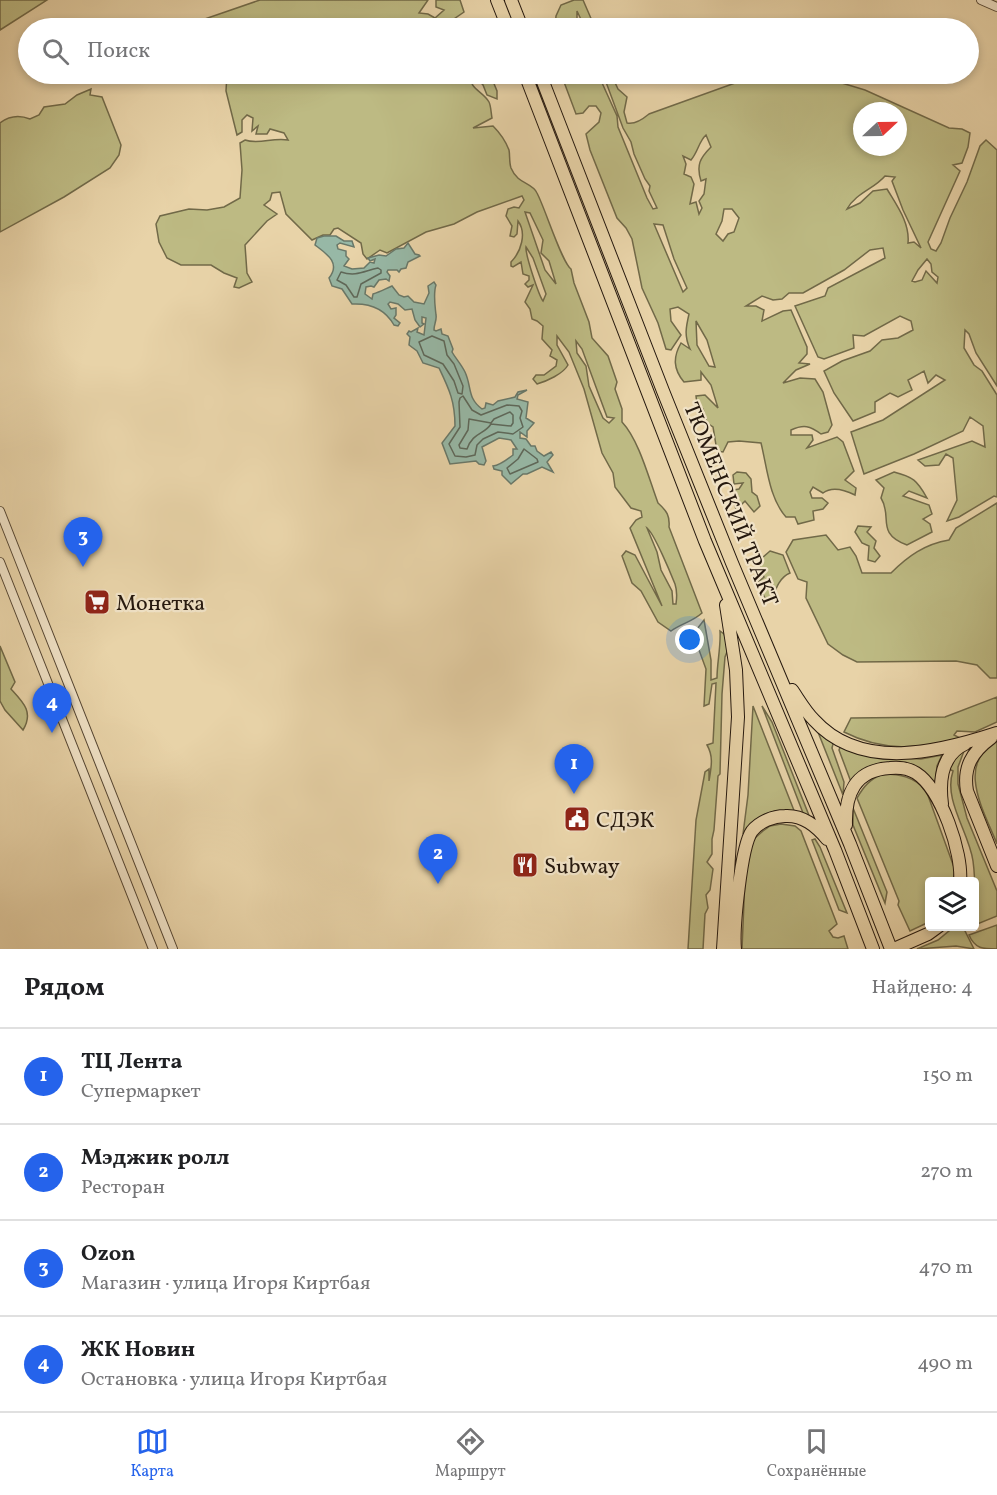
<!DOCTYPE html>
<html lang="ru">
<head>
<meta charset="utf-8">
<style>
  :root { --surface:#fff; --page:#f2f2f2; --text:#202124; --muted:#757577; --line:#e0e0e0; --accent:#2563eb }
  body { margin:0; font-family:Vollkorn,serif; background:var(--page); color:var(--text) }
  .controls { position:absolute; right:18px; bottom:18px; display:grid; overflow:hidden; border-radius:6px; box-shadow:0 3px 9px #0003 }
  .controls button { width:54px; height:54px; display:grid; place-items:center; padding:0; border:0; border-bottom:2px solid var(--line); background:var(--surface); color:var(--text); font:30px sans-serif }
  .compass { position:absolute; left:853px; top:102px; width:54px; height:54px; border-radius:50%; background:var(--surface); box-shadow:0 3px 9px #0003; rotate:68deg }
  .you { position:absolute; left:690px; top:640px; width:21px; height:21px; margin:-15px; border:4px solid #fff; border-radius:50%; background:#1a73e8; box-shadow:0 0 0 9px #1a73e833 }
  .badge { display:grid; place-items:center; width:39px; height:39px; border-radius:50%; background:var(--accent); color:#fff; font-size:20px; font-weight:700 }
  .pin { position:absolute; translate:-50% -50px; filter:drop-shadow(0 2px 3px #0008) }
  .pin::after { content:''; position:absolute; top:32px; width:21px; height:18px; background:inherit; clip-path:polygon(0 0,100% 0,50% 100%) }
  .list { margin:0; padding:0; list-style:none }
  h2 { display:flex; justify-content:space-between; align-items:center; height:78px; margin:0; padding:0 24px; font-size:26px }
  h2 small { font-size:20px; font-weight:400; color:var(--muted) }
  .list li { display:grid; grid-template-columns:39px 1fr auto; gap:18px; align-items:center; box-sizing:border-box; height:96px; padding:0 24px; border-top:2px solid var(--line) }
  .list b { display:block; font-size:22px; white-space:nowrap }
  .list p { margin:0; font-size:20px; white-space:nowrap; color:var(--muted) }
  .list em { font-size:20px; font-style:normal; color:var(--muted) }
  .icon { flex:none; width:33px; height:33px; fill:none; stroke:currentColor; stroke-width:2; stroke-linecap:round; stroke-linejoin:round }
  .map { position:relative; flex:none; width:997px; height:949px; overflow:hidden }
  .search { position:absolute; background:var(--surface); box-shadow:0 3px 9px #0003; left:18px; right:18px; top:18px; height:66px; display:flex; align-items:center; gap:15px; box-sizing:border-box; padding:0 21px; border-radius:33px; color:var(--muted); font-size:22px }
  .sheet { height:462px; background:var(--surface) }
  nav { display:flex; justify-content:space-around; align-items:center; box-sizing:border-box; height:84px; border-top:2px solid var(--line); background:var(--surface); font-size:16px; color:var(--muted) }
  nav a { display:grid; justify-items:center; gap:3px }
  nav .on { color:var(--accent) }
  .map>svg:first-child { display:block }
  .green { fill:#bdba83; stroke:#716948; stroke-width:1.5; fill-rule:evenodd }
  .water { fill:#97b8a6; stroke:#697869; stroke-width:1.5 }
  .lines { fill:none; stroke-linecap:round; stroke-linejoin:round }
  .shore { stroke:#5e685a; stroke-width:1.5 }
  .street-casing { stroke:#564734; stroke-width:10 }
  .primary-casing { stroke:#25180e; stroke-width:14 }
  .street { stroke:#f0e2c6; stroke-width:8 }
  .primary { stroke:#e8d3a8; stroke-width:12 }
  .labels { text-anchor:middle; stroke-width:4.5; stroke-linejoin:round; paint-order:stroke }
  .street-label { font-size:22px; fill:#25180e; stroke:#f0e2c6 }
  .poi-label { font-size:22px; fill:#25180e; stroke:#f0e2c6; text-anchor:start }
</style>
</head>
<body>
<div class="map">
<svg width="997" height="949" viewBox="0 0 997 949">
  <rect width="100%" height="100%" fill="#e8d3a8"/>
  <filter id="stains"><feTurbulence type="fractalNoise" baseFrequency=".00333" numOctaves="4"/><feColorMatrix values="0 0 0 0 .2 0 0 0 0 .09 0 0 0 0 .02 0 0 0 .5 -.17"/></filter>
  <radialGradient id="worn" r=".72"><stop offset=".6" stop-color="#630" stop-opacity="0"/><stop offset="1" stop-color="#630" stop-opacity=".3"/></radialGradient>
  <path class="green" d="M0,0H47L0,30Z
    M260,0H428L419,13L428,14L435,18L444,10L436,7V0H460L464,12L454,19L452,28L468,24L469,28H260L263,27L260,25L251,28H239V23L233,22L222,25L223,28H197L196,22Z
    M574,0H583L593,23L592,28H585L577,11V20L579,28H555L556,16L561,5Z
    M227,74H471C468,89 483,91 489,102C491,106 491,113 492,118L473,128L493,126C499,132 506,142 509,150C510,155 509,162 511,168C518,185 532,182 537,193C545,208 562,263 571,269L574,283L589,322L592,338L608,356L617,382L615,389L622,409V422C639,440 649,479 658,503C667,511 670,516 669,527L702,613C692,622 682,623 671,631L658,622L641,591L632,583L622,556L626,551L635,555L662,606L630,528L636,520L642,517L641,511L631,508L615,487L613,473L602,453L584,389L569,352L557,336V345L568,365C563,374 547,381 537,384L533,379L536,375H544L556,366L557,360L550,356L552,350L542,339L543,326L537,321L532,319L530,309L525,302L533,285L528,287L525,284L529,280V276L523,274L521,262L513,267L511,266V262C521,252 527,233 518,221L517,234L514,237L510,236L512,226L506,216L508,209L514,207L519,208L524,200L522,196L477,212L454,224L426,232L387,253L380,250L367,259L363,254L361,243L338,228L334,229L330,235H323L312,240L286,214L280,192L272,193L270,200L264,205L277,214L267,221L245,245L247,273L252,282L239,288L234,287L237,278L224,273L211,265H181L167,258L159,242L156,224L160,216L189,209L207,210L224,207L240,198L242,170L240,143L245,140C259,145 273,137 288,140L284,133L270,129L267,134H256L258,126L252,131L253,118L247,115L242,120V132L237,135L226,91ZM525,212L530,213L543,240L541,253L549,261L556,284L545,270ZM526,247L533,258L546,294L543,301C539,296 525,254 526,247ZM576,341L582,349L607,417L614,418L609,423L603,418L589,386L586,366L577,353ZM647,528C654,533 671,574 675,584C677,590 677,597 676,604H673L672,591L661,570L657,552Z
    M477,74H490L497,91V99L487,95L483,85L476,77Z
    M561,74H598L617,116L618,127L647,198L653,209L657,208L649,191L650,186L645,179L634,154L631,142L623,128L603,74H614L612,76L618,89L627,97L624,112L627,123C635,125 643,119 649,114L760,74H812L865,90L949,128L962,129L970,133L968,147L962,163L953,165L960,171L928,242L931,249L936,251L941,243L950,218L967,182L980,146L986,140L997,150V386L976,353L969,334L965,330L964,348L974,365L982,371L997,395V497L994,496L959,517L947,521L957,500L953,458L946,454L939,465L925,466L918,460L972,441L985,447L983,426L970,417L963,431L914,454L864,474L851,432L883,420L945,380L936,375L928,383L924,371L908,380L912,390L898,397L890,393L875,402V412L853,421L834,393L824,371L842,361L870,351L882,340L898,338L913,330L911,321L900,316L864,336L853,335L854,348L824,359L818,357L795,306L825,296L828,288L885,258L883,248L870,250L844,270L803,293H789L782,299L773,300L762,296L746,306H756L764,310L762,321L783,311L791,310L807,347V354L799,363L810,364L796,370L783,383L800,378L815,379L823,392L832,425L828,432L821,434C810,426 804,424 791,430V435H812L813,440L807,448L837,437L843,442L854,471L845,480L856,488L855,495C845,490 832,486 823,493L813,487L810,492L812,498H822L828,503L823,509L813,511L814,520L798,524L795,517H786C769,498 767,467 761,443L739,441L728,442L723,452L717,451L713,427L707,423L703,409L697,404L696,396L705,395L718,408L711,385L701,372V380L684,382C673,369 673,357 681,343L690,349C684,336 686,327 689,314L678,307L670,309L671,321L681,335L671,350L666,349L658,323L642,288L632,239L626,228L617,218L590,150L586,134L599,122L601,113L596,106H589L583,113L576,114ZM862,111H898V147H862ZM706,135L711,147C700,158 696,165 701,181L706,179L704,194L699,201L702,208L699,214L696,202L690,204L694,184L691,177L684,174L686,164L683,156L691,160C698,152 699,141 706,135ZM885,176L895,177L892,181L903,210L921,248L914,242L908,243C910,223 897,206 887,189L873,191L860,203L847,209C856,193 874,189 885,176ZM724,209H732L739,218L734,232L728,234L723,241L716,234L722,221ZM654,224L663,225L674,259L687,288L683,292ZM927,259L931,264L932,272L938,277L937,283L926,271L922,280L915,282L912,281L918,270ZM696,321L707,340L715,367L709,366L697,345Z
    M91,89L90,95L102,97L121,145L119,155L110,168L64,197L0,232V123C9,116 20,115 30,119L39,115L44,107L65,104L77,95Z
    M737,472L746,473L751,479L752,492L757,496L760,506L754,512L745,501L741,505L737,515L735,505L738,497L733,490L739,489L743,483L734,484L733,475Z
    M894,472C913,477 917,480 927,498L909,491L903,496L929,505L932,514L923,519L930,524L932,532L907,545C875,533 893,517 881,498L884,488L876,480Z
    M997,503V678H990L977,665L956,661L857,662L843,655L828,644L806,598L807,582L798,579L786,552L793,540L826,535L838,550L850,547L856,556L862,573H891C908,556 925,544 949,540L956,528Z
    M858,526L871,527L867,532L876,541L874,548L880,556L875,562L868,560L869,546L862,543L855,532Z
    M770,551L783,555L790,573C780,577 776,588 773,597L765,598L757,583L764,577L760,568L761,559Z
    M704,620L711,660V680L717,678C717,663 721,646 720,631L724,634L729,647L725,657L722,694L720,774L718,776L714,830L712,839V854L707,862L713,869L710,890L706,895L708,908L705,914L703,949H688L696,820L705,772L709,769V781C711,768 714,757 707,745L713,743L716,683L712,684L709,704L704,706L706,669L695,639L682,638L685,632L694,633Z
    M0,646L15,682L11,689C23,702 34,712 23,730L5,710L0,701Z
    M997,697V722L975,732L957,731L954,735L960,738C919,749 883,752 844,732L851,718L945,717Z
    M753,706L795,813C773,806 756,816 743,834L748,795Z
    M762,706L772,722L810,818L803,813Z
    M816,727L834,740L832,748L844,782L843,795Z
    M997,741V844C984,811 955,764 997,741Z
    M841,745L878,757L921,759L942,755L937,766L935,785L901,764L851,782L839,750Z
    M964,751L958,767V784L967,818L997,891V916L975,925C975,903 976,882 973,861C969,832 943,800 953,771L949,769L957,756Z
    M883,774C901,774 913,777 926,790L955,870L953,881L930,882L929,922L910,931L898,905L899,901L857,798C864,786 870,779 883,774Z
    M853,808L887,892L885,903L853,825Z
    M781,824L795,826L801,831L837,924L829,931L833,937L838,938L844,936L848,949H742L746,854L755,838L763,831L770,826Z
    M815,839L820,847L847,913L839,910L812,840Z
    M997,925V949C983,949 975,949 969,935Z
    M955,926L963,927L974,949L956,946L917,949L938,940Z"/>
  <path class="water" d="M324,236H336L344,241H352L354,247L340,243L337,245L338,249L346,251V256L349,259L344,266L352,269L364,268L370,262L374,263L375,259L370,261L368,258L379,255L386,256L396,249L404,248L408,243L415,254L419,255L420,256L408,262L406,268L401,269L399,272L397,270H388L387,272L390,276L389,281L386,279L379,280L374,287L371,286L366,287L365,294L372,299L373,294C380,292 385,289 392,286L399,295L404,297L408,296L414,302L424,304L429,293L428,286L434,282L436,285C433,294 435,305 436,315C437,320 434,324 434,330L436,331L441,329L442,334L448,336L453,349L452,352C456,359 461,364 465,372C472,387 467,398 482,409L485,408L486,403L493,405L498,401L515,397L518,392L527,390L518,395L517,399L528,402L526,418L534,423L527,431V437L520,432V438L526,439L531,446H535L537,451L544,456L551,452L553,455L547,462L553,472L542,467L527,474H523L511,484L502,475V471L494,469L493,466C501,465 506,460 513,455V449H517L511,440L499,438L482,447L486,461L484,465L479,464L476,461L450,464L442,443L455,426C455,401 449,389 439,368L423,363L417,351L409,345L410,337L407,334L409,331L411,332L418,328L417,332L424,335L426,318L422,317V323L424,324L420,327L415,320L412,309L405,310L398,304L390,302L388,304L391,309L396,308V315L394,318L400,323L398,326L394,325C385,309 370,303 352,304L342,289L332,286L329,278C341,263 327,254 315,245L317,238Z"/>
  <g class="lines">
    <path class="shore" d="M378,268L381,270V273L361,284L357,297H354L346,285L337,280L341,272C356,277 364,271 378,268Z
      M432,336L444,341L447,355L454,364L463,386L462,394L458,393L454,381L443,364L424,355L419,342Z
      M463,396L472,410L481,415L507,405L519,406L522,411L520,418L523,427L513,434L498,432L483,439L477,445L475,455L466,457L455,456L449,444L460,427L459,402L460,398Z
      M510,412L513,415V423L511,426L491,424C484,435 473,432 467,449L460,448L459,445L468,430L469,419L491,423L494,419Z
      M524,449L537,459L538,462L510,474L507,468L518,459Z"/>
    <g class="street-casing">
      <path id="street" d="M981,0L997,7
        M0,511L173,949
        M0,562L153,949"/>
    </g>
    <g class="primary-casing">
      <path id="primary" d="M497,0L508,28
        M511,0L522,28
        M525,74L705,541L835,850L873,949
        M540,74L663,391L732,563L850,844L891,949
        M792,690C799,700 805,711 814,720C861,772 939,752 997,733
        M991,738C972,752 963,767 967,791L997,866
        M942,804C939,781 941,755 965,744
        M846,825C845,794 855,770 890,768C899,767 908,768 916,773C941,789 963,853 960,882
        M723,949L738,717L736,670L726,605
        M735,949C733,929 741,846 752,831C759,822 773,816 785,816C803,815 816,826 827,839
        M894,949L928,934L939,926"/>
    </g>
    <use href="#street" class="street"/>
    <use href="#primary" class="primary"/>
  </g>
  <defs>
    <g id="supermarket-square" transform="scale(1.35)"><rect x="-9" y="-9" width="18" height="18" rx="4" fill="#8f2418" stroke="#f0e2c6"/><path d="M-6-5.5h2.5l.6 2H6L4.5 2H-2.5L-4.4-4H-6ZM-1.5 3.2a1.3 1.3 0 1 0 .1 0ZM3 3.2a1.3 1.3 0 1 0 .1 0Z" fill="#fff"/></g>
    <g id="civic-square" transform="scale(1.35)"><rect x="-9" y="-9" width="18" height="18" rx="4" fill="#8f2418" stroke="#f0e2c6"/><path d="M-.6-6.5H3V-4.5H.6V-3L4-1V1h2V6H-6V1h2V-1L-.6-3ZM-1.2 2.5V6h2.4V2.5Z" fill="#fff"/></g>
    <g id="restaurant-square" transform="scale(1.35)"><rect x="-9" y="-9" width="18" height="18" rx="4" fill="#8f2418" stroke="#f0e2c6"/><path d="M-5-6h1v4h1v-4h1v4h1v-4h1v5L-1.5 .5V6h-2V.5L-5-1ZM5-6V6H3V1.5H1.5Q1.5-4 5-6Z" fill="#fff"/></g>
  </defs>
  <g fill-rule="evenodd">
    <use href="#supermarket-square" x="97" y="602"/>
    <use href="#civic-square" x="577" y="819"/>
    <use href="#restaurant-square" x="525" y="865"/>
  </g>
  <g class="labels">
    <g class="street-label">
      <text transform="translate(732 504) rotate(68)" y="8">ТЮМЕНСКИЙ ТРАКТ</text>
    </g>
    <g class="poi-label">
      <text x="116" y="610">Монетка</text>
      <text x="596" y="827">СДЭК</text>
      <text x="544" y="873">Subway</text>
    </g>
  </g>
  <rect width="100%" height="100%" filter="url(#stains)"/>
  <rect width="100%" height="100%" fill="url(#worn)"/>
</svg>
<div class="controls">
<button><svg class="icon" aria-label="layers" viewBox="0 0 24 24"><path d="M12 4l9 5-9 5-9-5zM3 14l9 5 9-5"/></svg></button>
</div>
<svg class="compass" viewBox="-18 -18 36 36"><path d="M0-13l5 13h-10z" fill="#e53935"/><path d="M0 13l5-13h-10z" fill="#757577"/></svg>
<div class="you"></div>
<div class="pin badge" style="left:574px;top:794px">1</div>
<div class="pin badge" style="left:438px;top:884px">2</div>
<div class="pin badge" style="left:83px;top:567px">3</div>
<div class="pin badge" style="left:52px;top:733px">4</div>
<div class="search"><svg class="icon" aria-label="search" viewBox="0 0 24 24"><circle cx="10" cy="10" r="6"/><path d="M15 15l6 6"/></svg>Поиск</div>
</div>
<section class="sheet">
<h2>Рядом<small>Найдено: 4</small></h2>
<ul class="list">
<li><span class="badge">1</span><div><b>ТЦ Лента</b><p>Супермаркет</p></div><em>150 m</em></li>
<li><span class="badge">2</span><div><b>Мэджик ролл</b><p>Ресторан</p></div><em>270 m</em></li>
<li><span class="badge">3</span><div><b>Ozon</b><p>Магазин · улица Игоря Киртбая</p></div><em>470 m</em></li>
<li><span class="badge">4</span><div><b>ЖК Новин</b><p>Остановка · улица Игоря Киртбая</p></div><em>490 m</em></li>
</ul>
</section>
<nav>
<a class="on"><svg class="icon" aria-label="map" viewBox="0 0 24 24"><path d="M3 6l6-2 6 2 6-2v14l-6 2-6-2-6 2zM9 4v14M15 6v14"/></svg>Карта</a>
<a><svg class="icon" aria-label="directions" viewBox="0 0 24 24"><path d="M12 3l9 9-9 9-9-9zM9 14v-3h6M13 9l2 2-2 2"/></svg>Маршрут</a>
<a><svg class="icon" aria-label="saved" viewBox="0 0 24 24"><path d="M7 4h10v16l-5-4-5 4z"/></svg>Сохранённые</a>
</nav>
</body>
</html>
